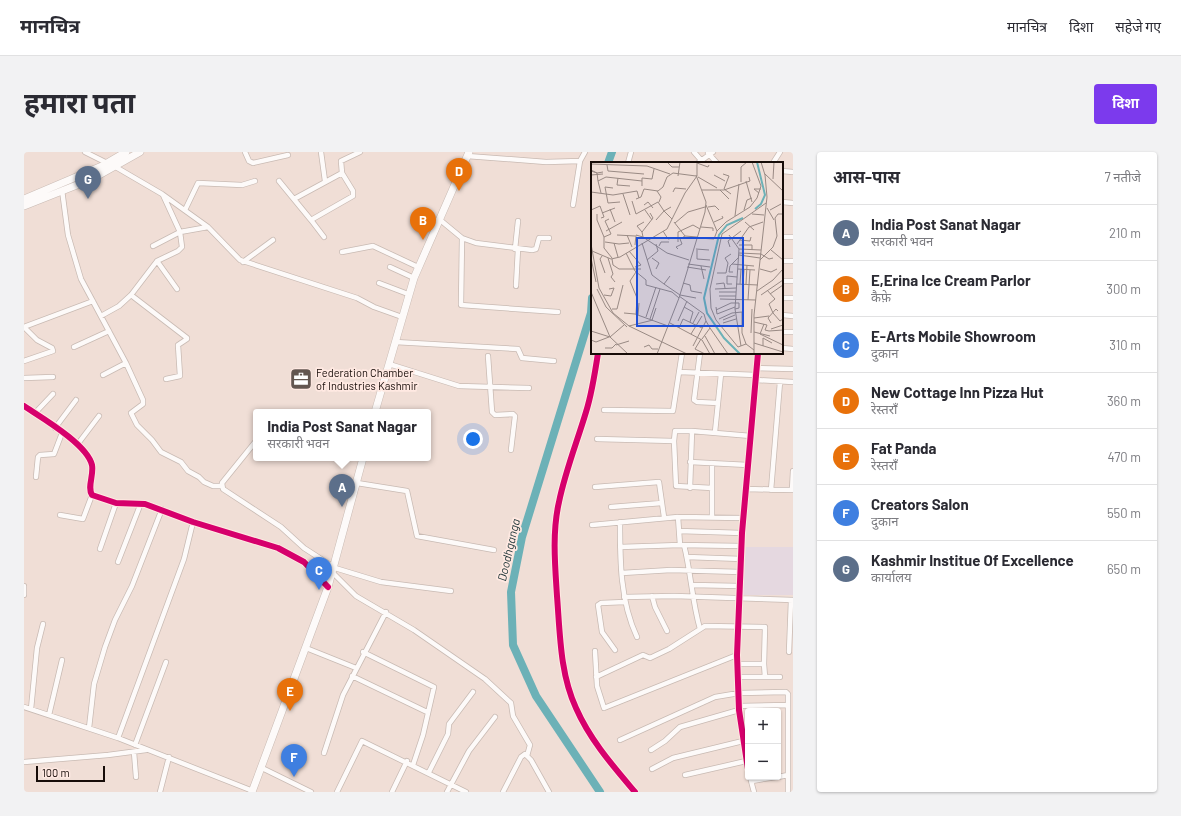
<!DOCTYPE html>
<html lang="hi">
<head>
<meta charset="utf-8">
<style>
  :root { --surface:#fff; --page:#f2f2f3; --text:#2b2b33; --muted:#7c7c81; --line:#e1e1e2; --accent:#7c3aed }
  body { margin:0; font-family:Barlow,"Noto Sans Devanagari",sans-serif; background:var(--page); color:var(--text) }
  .controls { position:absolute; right:12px; bottom:12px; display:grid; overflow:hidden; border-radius:4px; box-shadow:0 1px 3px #0004 }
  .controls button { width:36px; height:36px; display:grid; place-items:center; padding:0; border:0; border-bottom:1px solid var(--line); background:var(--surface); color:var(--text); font:20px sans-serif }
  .scale { position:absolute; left:12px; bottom:10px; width:69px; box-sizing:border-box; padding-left:4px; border:2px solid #170c08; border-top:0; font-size:11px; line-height:14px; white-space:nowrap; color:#170c08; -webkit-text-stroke:3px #ffe9e2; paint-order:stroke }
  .you { position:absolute; left:449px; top:287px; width:14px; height:14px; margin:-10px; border:3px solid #fff; border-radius:50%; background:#1a73e8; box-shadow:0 0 0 6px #1a73e833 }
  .badge { display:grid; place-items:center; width:26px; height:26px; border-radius:50%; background:var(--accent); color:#fff; font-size:13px; font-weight:700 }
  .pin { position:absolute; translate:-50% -33px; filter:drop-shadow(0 1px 2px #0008) }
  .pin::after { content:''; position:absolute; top:21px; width:14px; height:12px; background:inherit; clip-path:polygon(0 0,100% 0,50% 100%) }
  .popup { position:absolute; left:229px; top:257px; width:178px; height:52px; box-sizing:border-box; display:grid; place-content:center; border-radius:4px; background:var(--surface); filter:drop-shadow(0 1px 3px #0005); font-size:13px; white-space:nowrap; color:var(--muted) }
  .popup b { font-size:15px; color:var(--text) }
  .popup::after { content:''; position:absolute; left:50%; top:100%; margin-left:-8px; border:8px solid transparent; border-top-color:var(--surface) }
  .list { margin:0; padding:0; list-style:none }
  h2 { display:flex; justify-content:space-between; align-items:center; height:52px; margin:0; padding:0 16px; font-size:17px }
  h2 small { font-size:13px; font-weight:400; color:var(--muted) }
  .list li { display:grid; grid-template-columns:26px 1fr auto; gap:12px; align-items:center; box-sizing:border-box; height:56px; padding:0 16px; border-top:1px solid var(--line) }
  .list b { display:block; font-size:15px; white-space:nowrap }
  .list p { margin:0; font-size:13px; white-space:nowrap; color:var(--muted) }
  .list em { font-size:13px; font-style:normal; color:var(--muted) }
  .map { position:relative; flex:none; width:769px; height:640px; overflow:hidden; border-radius:4px }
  header { display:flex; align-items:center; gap:24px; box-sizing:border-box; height:56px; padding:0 20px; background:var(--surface); border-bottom:1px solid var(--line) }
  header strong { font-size:19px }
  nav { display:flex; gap:22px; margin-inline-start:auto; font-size:14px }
  .intro { display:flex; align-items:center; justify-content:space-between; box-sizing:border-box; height:96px; padding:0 24px }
  h1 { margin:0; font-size:28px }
  .button { padding:10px 18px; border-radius:4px; background:var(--accent); color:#fff; font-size:14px; font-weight:700 }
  main { display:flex; gap:24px; padding:0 24px }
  aside { flex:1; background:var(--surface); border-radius:4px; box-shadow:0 1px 3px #0004 }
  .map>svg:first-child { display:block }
  .education { fill:#e5d8e0 }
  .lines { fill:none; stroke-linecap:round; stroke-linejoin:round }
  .river { stroke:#6cb1b7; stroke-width:8 }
  .minor-casing { stroke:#c8bab3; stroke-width:6 }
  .secondary-casing { stroke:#c8bab3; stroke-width:8 }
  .primary-casing { stroke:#c8bab3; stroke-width:8 }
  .minor { stroke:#fdfaf9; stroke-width:4.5 }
  .secondary { stroke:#fdfaf9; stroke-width:7 }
  .primary { stroke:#fdfaf9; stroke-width:7 }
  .cycleway-casing { stroke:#ffe9e2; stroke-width:8 }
  .cycleway { stroke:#d6006c; stroke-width:6 }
  .labels { text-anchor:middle; stroke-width:3.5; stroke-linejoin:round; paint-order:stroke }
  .poi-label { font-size:11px; fill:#170c08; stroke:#ffe9e2; text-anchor:start }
  .water-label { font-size:12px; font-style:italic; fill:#193134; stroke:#ffe9e2 }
  .inset-river { fill:none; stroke:#6cb1b7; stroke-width:2 }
  .inset-road { fill:none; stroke:#998a84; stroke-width:1 }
  .view { fill:#1d4ed8; fill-opacity:0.15; stroke:#1d4ed8; stroke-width:2 }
  .inset-edge { fill:none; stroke:#170c08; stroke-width:2 }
</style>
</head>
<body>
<header>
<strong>मानचित्र</strong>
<nav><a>मानचित्र</a><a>दिशा</a><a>सहेजे गए</a></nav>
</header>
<div class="intro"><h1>हमारा पता</h1><a class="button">दिशा</a></div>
<main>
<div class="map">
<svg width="769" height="640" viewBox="0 0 769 640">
  <rect width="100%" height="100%" fill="#f0ded6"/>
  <path class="education" d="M722,395H769V443H718Z"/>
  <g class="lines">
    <path class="river" d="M584,11L588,0
      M568,146L567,161L498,385L487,440L489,493L512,544L576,640"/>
    <g class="minor-casing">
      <path id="minor" d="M61,0L83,11
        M221,0L225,9L229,11L264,3
        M297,0L301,29
        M670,0L677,8
        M684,1L693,11
        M443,4L522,10L556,9L561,0
        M604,11L607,0
        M674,11L689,0
        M749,11L756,0
        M90,14L138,42L184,75L216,108L333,146L350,155L378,165
        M758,19L769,20
        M255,29L287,68
        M38,38L44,83L57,127L102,211L119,248V252L107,261L113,273L128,288L137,300L157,310L164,319L175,325L180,330L189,334H197
        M270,47L318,21
        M758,50L769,51
        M549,53L556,9
        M161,58L174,31L218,33L231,29
        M415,67L438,86L452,91L508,98L512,97L515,86H525
        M300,85L287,68L329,44V39L318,21L317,9L336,0
        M758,85H769
        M438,86L437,153L534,160
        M129,94L156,80L184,75
        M491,97L494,69
        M318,100L349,94L394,115
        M133,109L153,137
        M758,109H769
        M219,110L249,88
        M366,115L390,126
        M758,129H769
        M355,131L384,142
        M492,134L494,97
        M107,143L163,186V187L154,193L156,224L142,227
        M758,146H769
        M758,163L769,164
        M77,164L95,154L107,143L133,109L154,99L158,95L156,80L139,43
        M0,175L69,149
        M0,175L13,188L28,196L29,199L0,209
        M758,180H769
        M371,190L494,197L498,206L530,209
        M50,195L85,179
        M758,196L769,197
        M574,201C571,221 568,241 562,260C553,290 541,320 535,350C528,380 531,413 533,444C536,481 536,522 552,556C566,588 589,614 611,640
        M676,201L670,248L673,250L694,251
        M464,204L468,260L471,263L489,262L491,264L487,298
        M365,212L435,234L505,236
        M732,216L769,217
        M655,220L732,223
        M79,223L102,211
        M0,226L29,225
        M731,228L769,230
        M0,254C18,266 63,292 68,313C70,323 63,335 68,343L92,351L121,352L169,370L254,396L280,410L304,435
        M580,258L649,259L658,201
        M11,261L29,242
        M31,276L52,248
        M691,280L697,222
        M573,287L650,289
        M232,289L198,331L199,337L257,375L280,396L311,416L357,430L427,439
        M53,293L75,264
        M666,310L724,313
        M12,325L14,305L16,303L30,302L38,281
        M333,331L383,339L393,384L470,398
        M571,335L635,330L640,365
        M666,336L668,279
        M688,336L652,334L650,289L651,279H668L727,284
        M722,337L769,338
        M747,338L756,230
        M768,338L769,319
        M587,355L638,351
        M36,363L59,367L68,343
        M654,365L656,393
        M688,365V311
        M596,370C596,408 596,449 613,485
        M568,373L654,365L719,366
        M655,379L718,381
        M660,393C667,421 668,449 676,477
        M596,395L656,393L718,394
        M76,397L92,351
        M663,405L718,407
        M94,410L117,351
        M309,421L332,444L390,478L461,527L487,551L489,564L506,593L503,604
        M598,421L647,418L717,420
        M668,433L716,434
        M0,434V443
        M628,444L631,455L643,479
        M600,445L650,444L769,448
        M282,496L332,516
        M591,498L578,480L574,453L577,451L601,450
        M571,499L573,534L580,556L713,503
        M339,500L410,535L399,583L389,613
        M765,500L767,448
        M740,512L741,525
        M328,524L403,560
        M572,525L619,503L626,506L645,497L681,474L741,475L740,512H713
        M714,525H756
        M715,554L764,553
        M0,555L94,586L229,639
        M7,557L13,496L19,472
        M25,563L38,508
        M65,576L70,532L81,495L91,468L108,434L138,357
        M94,586L160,407L169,370
        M596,588L691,545L715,541L762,540L764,542V640
        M111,593L142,510
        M627,598L641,589L656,575L715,558
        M110,600L112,625
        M300,601L319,543L362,460
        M0,610L84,603L122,598
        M238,616L287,640
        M628,617L649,606L719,589
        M724,617L715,558L713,503L718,381L734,201
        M405,620L424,582L425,572L449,540
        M661,623L722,609
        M726,625L730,640
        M754,625L764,623
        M728,629L752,625
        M136,640L145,605
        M313,640L338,589L442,640
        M368,640L383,609
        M423,640L445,599L471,565
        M479,640L497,605L501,602L507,608L525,640"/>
    </g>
    <g class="secondary-casing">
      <path id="secondary" d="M351,260L390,126L445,0
        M228,640L304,435L339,306"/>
    </g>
    <g class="primary-casing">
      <path id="primary" d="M0,47L78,14L102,0
        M0,54L68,27L116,0"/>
    </g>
    <use href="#minor" class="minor"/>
    <use href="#secondary" class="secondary"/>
    <use href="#primary" class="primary"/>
    <g class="cycleway-casing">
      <path id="cycleway" d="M574,201C571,221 568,241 562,260C553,290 541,320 535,350C528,380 531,413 533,444C536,481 536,522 552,556C566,588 589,614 611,640
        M0,254C18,266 63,292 68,313C70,323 63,335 68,343L92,351L121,352L169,370L254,396L280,410L304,435
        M724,617L715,558L713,503L718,381L734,201"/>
    </g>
    <use href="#cycleway" class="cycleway"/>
  </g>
  <defs>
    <g id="office-square" transform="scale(1.15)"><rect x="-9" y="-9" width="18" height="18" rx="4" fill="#635650" stroke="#ffe9e2"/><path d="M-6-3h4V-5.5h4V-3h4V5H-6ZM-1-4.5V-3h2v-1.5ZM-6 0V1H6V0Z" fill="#fff"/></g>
  </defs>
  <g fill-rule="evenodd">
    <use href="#office-square" x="277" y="227"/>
  </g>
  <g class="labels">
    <g class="poi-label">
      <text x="292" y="225">Federation Chamber<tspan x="292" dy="13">of Industries Kashmir</tspan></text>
    </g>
    <g class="water-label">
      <text transform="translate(485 398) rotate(-77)" y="4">Doodhganga</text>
    </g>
  </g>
  <g transform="translate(567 10)">
    <rect width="192" height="192" fill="#f0ded6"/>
    <path class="inset-river" d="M164,47L170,42L174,33L166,0M149,192L133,176L116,151L113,136L128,73L136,63L152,56"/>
    <path class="inset-road" d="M76,0L81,5H88M106,1L117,5L118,3M0,2L56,4L79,12M16,3L17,9L53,12M0,8L6,11L0,9M12,10L6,11L7,19L15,15L51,19M132,12L138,14L133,27L140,32M174,12L192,29M0,13L12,12M123,13L134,19M87,14L89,0M107,15L126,26M27,16L26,23L39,24M182,17L183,0M7,19L10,31M155,19L161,40M150,20V5L156,0M51,24V16L61,17L63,7M22,26L14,25L17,41L29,40M111,28H133L159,19L158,15M129,28L138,37M66,29L70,35L68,40M0,30L22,33L46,29L48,36M82,30L84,26L95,27M168,31L163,27H170M32,32L39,53M45,37L50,35L53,27L67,29L72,25L76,15L82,11L105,14M41,39L45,52L67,40L73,49M53,43L57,40L62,46M80,45L73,49L81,57M117,45L124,44L128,48M176,46L183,58M19,47L24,60M0,48L9,44L13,55L10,56M54,48L61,58M153,48L156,38L161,36M179,48L190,42M11,51L24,46M6,52V58L13,75V86L21,96M161,52L173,53M144,54L148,22M65,58L73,49M83,60L94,74M123,60L132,56L131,54M154,60L163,68M84,61L97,50L114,45M110,65L122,66V69M15,69L31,60M72,69L77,77L82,76M126,69L135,60L159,45L166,36L170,24L161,0M51,70L46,64L53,60M26,73L44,74M36,73L41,85M138,73L148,87L144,147L150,184M13,75L20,72L14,59L18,57M52,75L51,70L62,56L59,51M107,76L123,77L126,69L115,43M149,78L159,79L160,75M14,80L28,82L38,81M87,80V70L102,63L109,67M23,81L27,95M51,81L61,113L73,122M0,82L8,126L22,151L38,164L96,192M146,82L158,65L172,60M44,83L45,73L52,75L76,91L98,98M148,83H161V88M68,84L70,80H78M139,85L137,79L150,69M87,87L85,85L91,82L89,77L94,74L106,75M105,87L118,88M148,87L170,88M106,88V97L119,98M180,88L192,98M1,89L20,97L29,95L76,67L94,31L106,14V0M38,89L50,103L44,105M35,91L44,109L55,118V123L81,130L88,136M148,91L170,92L178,97L182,96M148,93L169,96M11,94L9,97L14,111M0,96L5,120M17,96L22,112L20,115L24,120M61,96L68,101L65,107M21,97L22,103L28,107H50M56,98L67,89L65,82M169,98L182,85L186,74L184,56L187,52H192M97,102L119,105M141,102L163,104M110,104L113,117M96,105L115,108M147,107L164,108M169,107L180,110L186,107M45,110L39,119L46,136L45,152M142,110H138L139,104L148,95M126,111H135L137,101L134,96L140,92M79,114L73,122L89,133L105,136M92,121L99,123L100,129L111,131M125,122L133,121L134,126M141,122H136V114L146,115M145,122L167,123M149,122L150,107M152,122L153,108M155,122L156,103M6,127L15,145L36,165M124,127L145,126M176,128L184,137L178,142L182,151M166,129L182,118L192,107M0,130L19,175L37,192M128,130H145M179,132L192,123M13,133L20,134L23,126L18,127M170,133L192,118M88,134L113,152L115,159M128,134H145M129,137L165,138M157,138L159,108M93,145L102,150L99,160M125,145L126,152L144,145M21,147H26L32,123M125,148L140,141H148V146L144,147M33,151L44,152L77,164M182,151L189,159L192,157M47,153L48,141M55,155L65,125M163,156L178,154M59,157L69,127M128,157L141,151L151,150V171L155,182M61,158L65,146M132,158L144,153M87,159L96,139M163,160L176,163L174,168L178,169L192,168M79,161L111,178L119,192M102,161L108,150M132,161L145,157M180,161L177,156L185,147L187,149M173,162L169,172L192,183M38,164L62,158M88,166L92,157L111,166M180,167L192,163M0,169L19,175L33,163M163,170L179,174M160,171L161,147M100,172L111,154M114,174L124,192M110,177L104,187L114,192M111,177L119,166L137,192M0,178L5,180L18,175M163,181L192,190M25,183L38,179M102,184L115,159L119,166M172,184V176L181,181M53,185L58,183L61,187H67M14,186H21L25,182M163,188L155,182L147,185L125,158L120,146L119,127L131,72L175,41M66,192L88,136L114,50L115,40L105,13M163,192V153L176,35L174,13L170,0"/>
    <path class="view" d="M46,76H152V164H46Z"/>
    <rect width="192" height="192" class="inset-edge"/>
  </g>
</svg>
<div class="controls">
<button>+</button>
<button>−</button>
</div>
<div class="scale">100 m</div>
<div class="you"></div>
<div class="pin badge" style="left:318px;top:355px;background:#5c6f8a">A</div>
<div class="popup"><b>India Post Sanat Nagar</b>सरकारी भवन</div>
<div class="pin badge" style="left:399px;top:88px;background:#e8710a">B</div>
<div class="pin badge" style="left:295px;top:438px;background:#3f7fe0">C</div>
<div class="pin badge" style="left:435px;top:39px;background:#e8710a">D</div>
<div class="pin badge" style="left:266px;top:559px;background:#e8710a">E</div>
<div class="pin badge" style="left:270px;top:625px;background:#3f7fe0">F</div>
<div class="pin badge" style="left:64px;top:47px;background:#5c6f8a">G</div>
</div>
<aside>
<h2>आस-पास<small>7 नतीजे</small></h2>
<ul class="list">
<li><span class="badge" style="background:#5c6f8a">A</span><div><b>India Post Sanat Nagar</b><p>सरकारी भवन</p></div><em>210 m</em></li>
<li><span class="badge" style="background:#e8710a">B</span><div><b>E,Erina Ice Cream Parlor</b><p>कैफ़े</p></div><em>300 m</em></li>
<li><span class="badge" style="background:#3f7fe0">C</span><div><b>E-Arts Mobile Showroom</b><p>दुकान</p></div><em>310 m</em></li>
<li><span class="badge" style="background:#e8710a">D</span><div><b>New Cottage Inn Pizza Hut</b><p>रेस्तराँ</p></div><em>360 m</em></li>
<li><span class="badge" style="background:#e8710a">E</span><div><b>Fat Panda</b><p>रेस्तराँ</p></div><em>470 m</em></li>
<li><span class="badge" style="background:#3f7fe0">F</span><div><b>Creators Salon</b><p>दुकान</p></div><em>550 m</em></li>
<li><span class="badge" style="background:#5c6f8a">G</span><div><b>Kashmir Institue Of Excellence</b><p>कार्यालय</p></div><em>650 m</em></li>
</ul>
</aside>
</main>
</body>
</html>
